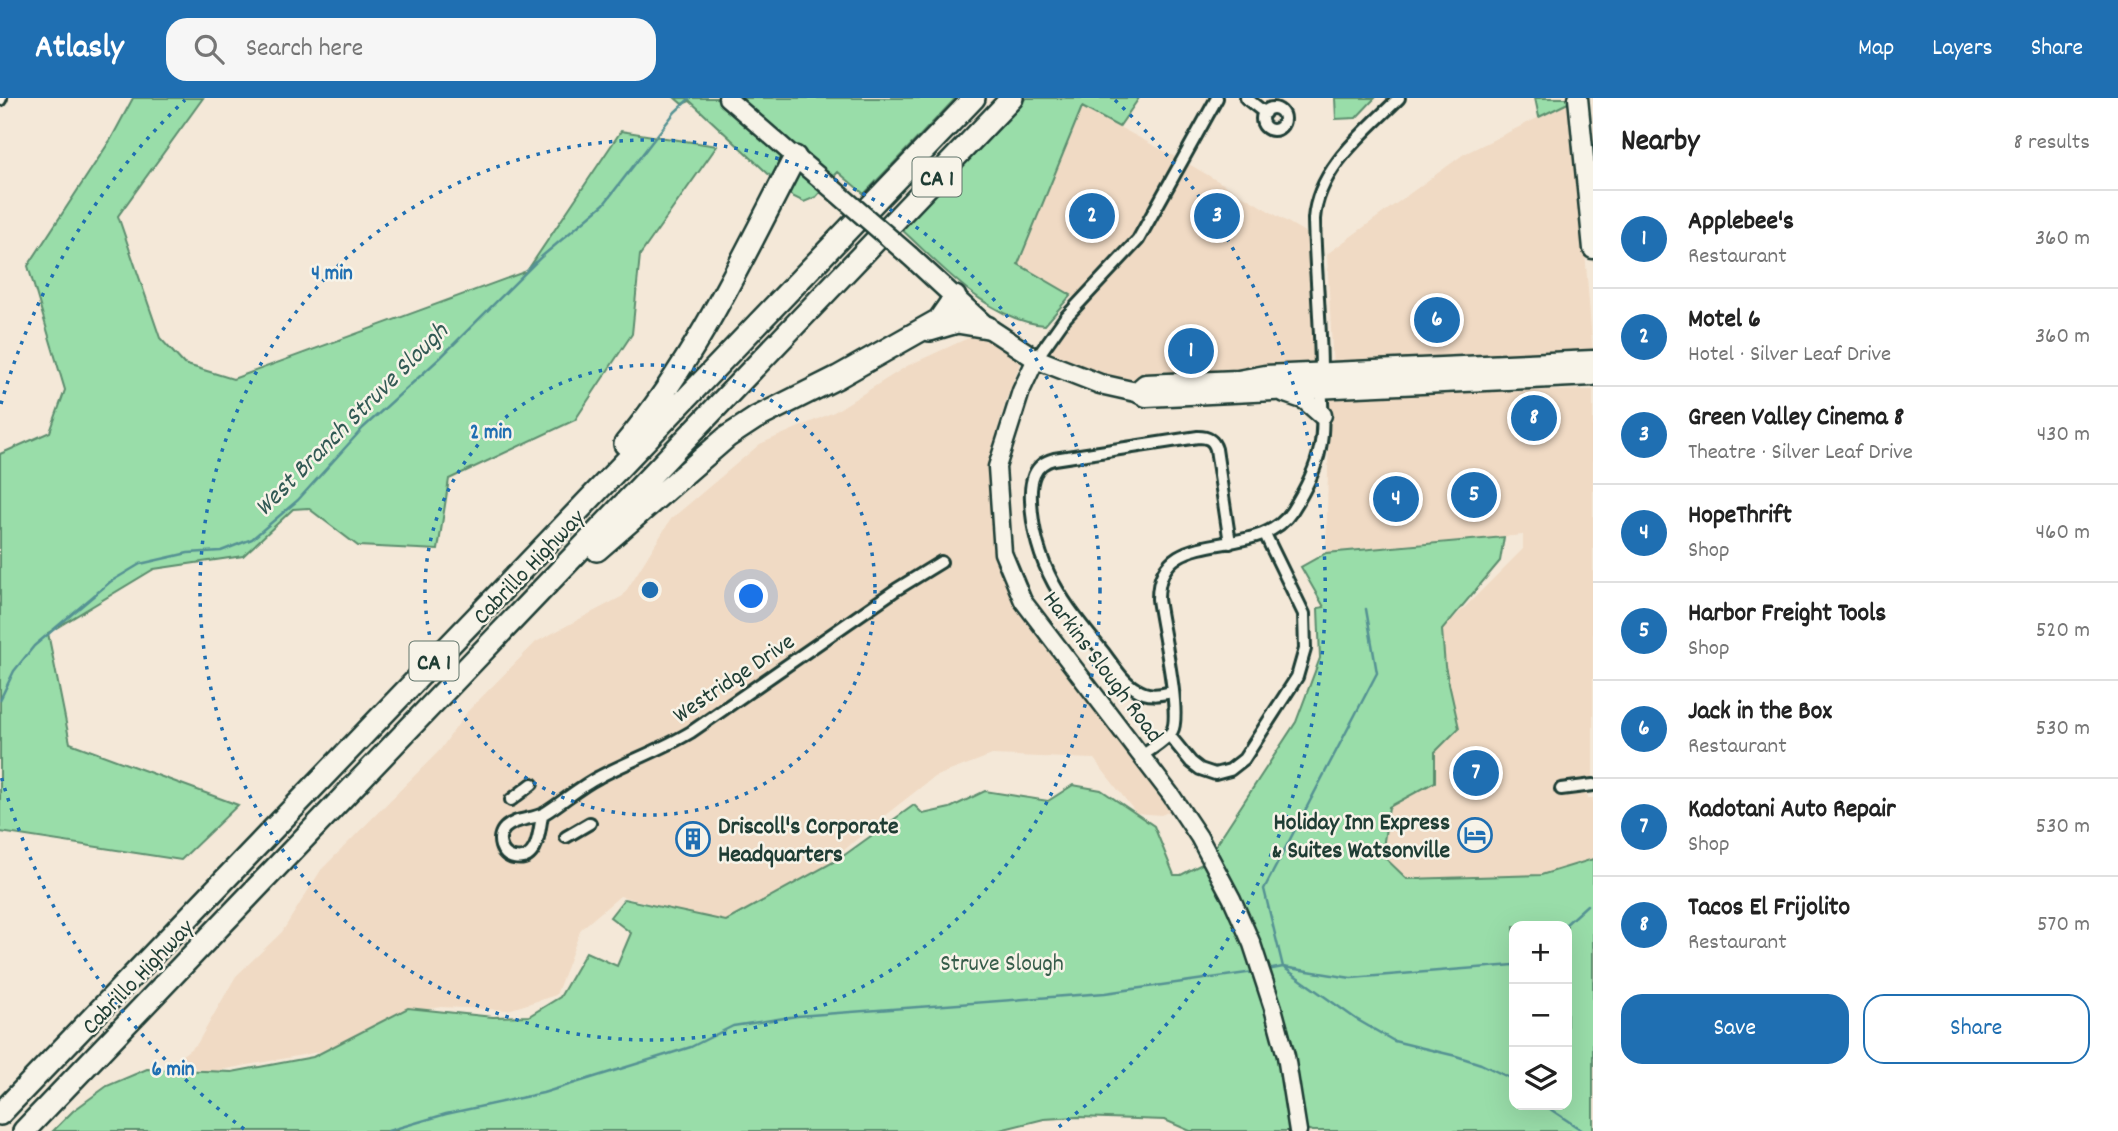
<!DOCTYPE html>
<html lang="en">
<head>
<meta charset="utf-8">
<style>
  :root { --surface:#fff; --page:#f6f6f6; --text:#222; --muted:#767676; --line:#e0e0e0; --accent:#1f6fb2 }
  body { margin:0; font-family:Dekko,sans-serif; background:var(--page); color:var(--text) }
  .controls { position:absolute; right:21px; bottom:21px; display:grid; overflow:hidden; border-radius:14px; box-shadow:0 7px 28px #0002 }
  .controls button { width:63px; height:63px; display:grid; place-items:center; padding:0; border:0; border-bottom:2px solid var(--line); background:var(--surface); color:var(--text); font:35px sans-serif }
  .you { position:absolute; left:752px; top:499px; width:24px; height:24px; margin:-18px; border:5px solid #fff; border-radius:50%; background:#1a73e8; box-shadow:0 0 0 10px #1a73e833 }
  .badge { display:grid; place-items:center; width:46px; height:46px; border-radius:50%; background:var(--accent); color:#fff; font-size:23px; font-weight:700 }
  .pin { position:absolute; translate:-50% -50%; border:4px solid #fff; box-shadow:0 2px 7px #0006 }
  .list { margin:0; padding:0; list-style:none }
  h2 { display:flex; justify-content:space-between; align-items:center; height:91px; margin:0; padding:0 28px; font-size:30px }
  h2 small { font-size:23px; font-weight:400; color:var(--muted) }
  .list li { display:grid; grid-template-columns:46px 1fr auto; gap:21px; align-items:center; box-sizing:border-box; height:98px; padding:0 28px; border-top:2px solid var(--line) }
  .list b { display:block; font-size:26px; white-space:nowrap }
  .list p { margin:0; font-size:23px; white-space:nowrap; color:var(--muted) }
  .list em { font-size:23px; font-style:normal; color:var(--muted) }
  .actions { display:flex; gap:14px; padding:21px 28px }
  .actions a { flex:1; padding:16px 0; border:2px solid var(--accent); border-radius:21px; text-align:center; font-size:24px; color:var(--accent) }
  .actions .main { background:var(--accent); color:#fff }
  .icon { flex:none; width:38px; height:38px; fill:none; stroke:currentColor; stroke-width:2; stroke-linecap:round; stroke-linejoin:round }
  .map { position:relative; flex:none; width:1593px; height:1033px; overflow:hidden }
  header { display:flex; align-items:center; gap:42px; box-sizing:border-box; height:98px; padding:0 35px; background:var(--accent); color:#fff }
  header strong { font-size:33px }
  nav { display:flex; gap:38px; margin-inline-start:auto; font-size:24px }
  .search { width:490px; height:63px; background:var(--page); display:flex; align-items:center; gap:18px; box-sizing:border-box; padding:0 24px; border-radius:21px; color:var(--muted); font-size:26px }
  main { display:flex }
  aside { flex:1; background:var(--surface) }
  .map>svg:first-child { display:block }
  .built { fill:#f0dac4 }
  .green { fill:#99dda9; stroke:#5c8d6e; stroke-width:2; fill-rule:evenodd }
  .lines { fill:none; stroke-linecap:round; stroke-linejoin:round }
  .stream { stroke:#559293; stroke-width:2.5 }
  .street-casing { stroke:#1f3d34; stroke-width:16 }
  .secondary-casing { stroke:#1f3d34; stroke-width:21 }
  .primary-casing { stroke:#1f3d34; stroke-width:23 }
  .highway-casing { stroke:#1f3d34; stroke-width:26 }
  .street { stroke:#f7f3e8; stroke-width:10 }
  .secondary { stroke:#f7f3e8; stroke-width:16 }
  .primary { stroke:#f7f3e8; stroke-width:18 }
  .highway { stroke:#f7f3e8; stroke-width:21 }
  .primary-bridge-casing { stroke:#1f3d34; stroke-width:23; stroke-linecap:butt }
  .primary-bridge { stroke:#f7f3e8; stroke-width:18 }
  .ring { fill:none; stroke:#1f6fb2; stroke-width:3.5; stroke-dasharray:3.5 7 }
  .labels { text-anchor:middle; stroke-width:5; stroke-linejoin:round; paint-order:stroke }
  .shield { fill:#f7f3e8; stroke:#60746a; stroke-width:2 }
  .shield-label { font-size:23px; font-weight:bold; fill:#1f3d34 }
  .street-label { font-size:24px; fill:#1f3d34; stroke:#f7f3e8 }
  .poi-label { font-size:24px; font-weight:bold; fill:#1f3d34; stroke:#f7f3e8; text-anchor:end }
  .park-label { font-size:24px; fill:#375d4b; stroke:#f7f3e8 }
  .water-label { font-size:26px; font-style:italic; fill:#315954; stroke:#f7f3e8 }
  .centre { fill:#1f6fb2; stroke:#f7f3e8; stroke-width:3.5 }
  .ring-label { font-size:21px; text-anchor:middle; font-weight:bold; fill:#1f6fb2; stroke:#f7f3e8; stroke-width:5; stroke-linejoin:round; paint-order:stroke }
</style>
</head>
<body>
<header>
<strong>Atlasly</strong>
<div class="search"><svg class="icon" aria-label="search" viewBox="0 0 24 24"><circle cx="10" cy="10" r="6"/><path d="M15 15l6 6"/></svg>Search here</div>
<nav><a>Map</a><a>Layers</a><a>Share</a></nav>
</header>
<main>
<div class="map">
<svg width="1593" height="1033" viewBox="0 0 1593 1033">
  <rect width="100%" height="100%" fill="#f4e8d8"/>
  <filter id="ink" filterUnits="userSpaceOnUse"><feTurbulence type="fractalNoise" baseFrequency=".0143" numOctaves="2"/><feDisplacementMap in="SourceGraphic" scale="14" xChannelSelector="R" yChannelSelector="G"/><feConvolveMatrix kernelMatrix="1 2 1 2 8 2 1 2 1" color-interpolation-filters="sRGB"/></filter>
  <g filter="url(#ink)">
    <path class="built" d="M1570,4L1577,49L1593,257L1333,270L1327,156L1464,56Z
      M1082,9L1194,69L1308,136L1320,277L1110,287L1047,258L1079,203L1017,166Z
      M977,236L1021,264L1005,305L989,362L992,435L1023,508L1173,712L1161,717L1136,715L1094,661L992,657L934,679L879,722L813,779L725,824L620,798L581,831L556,897L508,912L441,909L403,915L335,951L210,974L173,964L197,946L236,878L282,834L321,772L440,652L467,614L536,544L623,498L671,421L760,346L834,314L907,268Z
      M1593,292V679L1582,681L1588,700H1593V761L1541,777L1407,781L1382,757L1390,698L1445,568L1442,532L1523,451V437L1326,455L1330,294L1331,296Z"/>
    <path class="green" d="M133,0H203L118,118L160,240L184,266L233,281L527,173L621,33L717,48L640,157L632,236L575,322L449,381L438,452L358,448L308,410L293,411L243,458L154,471L48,535L70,645L238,707L181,762L0,734V356L50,334L65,292L28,168L111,41Z
      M675,0H956L864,96L838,74L816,99L804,104L792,98L690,3L682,6Z
      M1026,0H1139L1119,29L1082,9L1018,166L1071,197L1045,227C988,223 941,167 901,131Z
      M1335,0H1375L1356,20L1336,21Z
      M1535,0H1570V4L1539,19Z
      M1504,439L1500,463L1442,532L1445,568L1459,630L1435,654V684L1389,709L1382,757L1407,781L1541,777L1593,761V1033H1313L1293,1028V1033H1190L1165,1022L1078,1019L1044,1021L996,1033H53L73,1013L107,988L147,971L232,974L313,959L408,910L493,919L529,918L560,899L586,854L617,868L631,835L610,819L624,801L726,823L839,761L914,707L923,716L950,710L985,693L1048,703L1073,687L1101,692L1154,728L1174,777H1181L1204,765L1296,624L1320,560L1318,510L1324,509L1301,469L1326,455ZM1514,828H1567V1007H1514Z"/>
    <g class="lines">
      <path class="stream" d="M1366,511L1377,575L1264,791L1283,869L1351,880L1514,867
        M0,602L14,573L34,548L110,484L140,466L188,455L221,453L252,441L298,402L363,330L440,260L540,160L604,106L675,14L690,0
        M1564,828L1587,807
        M1267,872L1283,869L1356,921L1394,943L1456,958L1481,966L1514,982
        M1544,1007L1583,1033
        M388,1033L446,1016L543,995L691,949L733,928L797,918L1105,895L1254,874"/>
      <g class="street-casing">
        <path id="street" d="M1246,0L1265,15
          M0,2L1,0
          M1262 21a11 11 0 1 1 22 0a11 11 0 1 1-22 0Z
          M1036,261L1065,220L1138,142L1217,0
          M1172,594C1159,597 1148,599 1136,591C1123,584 1113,567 1104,555C1064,506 1034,469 1031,403C1030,384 1033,366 1054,361L1198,339C1207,339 1213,341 1216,351L1230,445
          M1169,637L1191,664L1200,671L1215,676L1230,672L1244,661L1297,579L1305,551L1304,516L1265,436
          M1142,658C1151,651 1166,643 1172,633C1182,616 1161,526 1158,501C1158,422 1258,466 1292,413C1304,394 1316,372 1320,350C1325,326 1321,300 1321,275C1321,224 1315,172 1314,121C1318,70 1365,34 1399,0
          M1561,691L1593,687
          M511,702L532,686
          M542,717C539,734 538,765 514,760C501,758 495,740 505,730C515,720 532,722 545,715C563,704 579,689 599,679C629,663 661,652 691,634L897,491L941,464
          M566,739L590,725"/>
      </g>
      <g class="secondary-casing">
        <path id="secondary" d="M727,0L795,59
          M1036,261L1021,293L997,369L1003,455L1023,503L1171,697L1199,739L1232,801L1252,846L1273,910L1286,958L1298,1033"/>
      </g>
      <g class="primary-casing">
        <path id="primary" d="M1578,0L1593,151
          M795,59L834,92
          M910,158L987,229L1036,261L1100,286L1136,294L1146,299L1593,278
          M1136,294L1145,286L1238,282L1265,277L1593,262
          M1285,295L1305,302L1322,317"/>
      </g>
      <g class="highway-casing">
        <path id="highway" d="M930,232L957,224L987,229
          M625,346C696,261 744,157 795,59
          M597,452L727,339L756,320L838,279L939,222L955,199
          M0,1016L974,0
          M24,1033L1012,0"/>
      </g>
      <use href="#street" class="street"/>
      <use href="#secondary" class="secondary"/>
      <use href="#primary" class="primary"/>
      <use href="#highway" class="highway"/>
      <g class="primary-bridge-casing">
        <path id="primary-bridge" d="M834,92L910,158"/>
      </g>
      <use href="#primary-bridge" class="primary-bridge"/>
    </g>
  </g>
  <g class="ring">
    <circle cx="650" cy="492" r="225"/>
    <circle cx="650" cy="492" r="450"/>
    <path d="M244 1031A675 675 0 0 1 1 678M1 306A675 675 0 0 1 185 2M1115 2A675 675 0 0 1 1056 1031"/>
  </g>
  <defs>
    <g id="hotel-ring" transform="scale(1.75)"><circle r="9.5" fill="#f7f3e8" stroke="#1f6fb2" stroke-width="1.5"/><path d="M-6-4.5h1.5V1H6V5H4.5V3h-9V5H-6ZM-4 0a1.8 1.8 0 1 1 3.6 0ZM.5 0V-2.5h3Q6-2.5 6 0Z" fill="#1f6fb2"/></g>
    <g id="building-ring" transform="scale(1.75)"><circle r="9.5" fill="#f7f3e8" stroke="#1f6fb2" stroke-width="1.5"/><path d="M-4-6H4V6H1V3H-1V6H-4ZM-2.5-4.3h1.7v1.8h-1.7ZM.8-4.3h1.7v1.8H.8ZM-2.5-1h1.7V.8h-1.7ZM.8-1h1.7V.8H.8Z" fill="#1f6fb2"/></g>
  </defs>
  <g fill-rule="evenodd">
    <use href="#hotel-ring" x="1475" y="737"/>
    <use href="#building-ring" x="693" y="741"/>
  </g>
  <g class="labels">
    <g class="shield">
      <rect x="912.5" y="59.5" width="49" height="39" rx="5"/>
      <rect x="409.5" y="543.5" width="49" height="39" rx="5"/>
    </g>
    <g class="shield-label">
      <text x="937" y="87">CA 1</text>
      <text x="434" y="571">CA 1</text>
    </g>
    <g class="street-label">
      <text transform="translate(528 468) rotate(-46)" y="8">Cabrillo Highway</text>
      <text transform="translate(1104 568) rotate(53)" y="8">Harkins Slough Road</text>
      <text transform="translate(733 579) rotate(-34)" y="8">Westridge Drive</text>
      <text transform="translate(137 878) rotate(-46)" y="8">Cabrillo Highway</text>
    </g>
    <g class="poi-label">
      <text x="1450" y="731">Holiday Inn Express<tspan x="1450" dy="28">&amp; Suites Watsonville</tspan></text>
      <text x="718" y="735" text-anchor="start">Driscoll's Corporate<tspan x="718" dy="28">Headquarters</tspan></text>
    </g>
    <g class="park-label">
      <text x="1002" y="872">Struve Slough</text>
    </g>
    <g class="water-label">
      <text transform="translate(350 320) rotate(-45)" y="9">West Branch Struve Slough</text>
    </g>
  </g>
  <circle cx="650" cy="492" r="10" class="centre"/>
  <g class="ring-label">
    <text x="332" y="181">4 min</text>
    <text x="491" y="340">2 min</text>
    <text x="173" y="977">6 min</text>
  </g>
</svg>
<div class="controls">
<button>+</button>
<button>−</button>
<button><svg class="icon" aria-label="layers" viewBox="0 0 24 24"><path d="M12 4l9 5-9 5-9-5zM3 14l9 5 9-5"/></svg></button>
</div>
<div class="you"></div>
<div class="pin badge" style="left:1191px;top:253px">1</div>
<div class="pin badge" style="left:1092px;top:118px">2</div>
<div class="pin badge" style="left:1217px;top:118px">3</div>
<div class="pin badge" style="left:1396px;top:401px">4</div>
<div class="pin badge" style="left:1474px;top:397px">5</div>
<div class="pin badge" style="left:1437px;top:222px">6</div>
<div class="pin badge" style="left:1476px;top:675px">7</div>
<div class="pin badge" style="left:1534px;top:320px">8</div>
</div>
<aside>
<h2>Nearby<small>8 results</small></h2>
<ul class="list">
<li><span class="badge">1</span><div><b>Applebee's</b><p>Restaurant</p></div><em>360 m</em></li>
<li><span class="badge">2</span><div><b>Motel 6</b><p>Hotel · Silver Leaf Drive</p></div><em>360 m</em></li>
<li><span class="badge">3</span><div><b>Green Valley Cinema 8</b><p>Theatre · Silver Leaf Drive</p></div><em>430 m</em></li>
<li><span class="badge">4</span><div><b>HopeThrift</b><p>Shop</p></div><em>460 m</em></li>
<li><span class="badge">5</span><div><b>Harbor Freight Tools</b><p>Shop</p></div><em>520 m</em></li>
<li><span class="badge">6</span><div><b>Jack in the Box</b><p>Restaurant</p></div><em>530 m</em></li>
<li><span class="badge">7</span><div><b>Kadotani Auto Repair</b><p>Shop</p></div><em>530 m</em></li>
<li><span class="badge">8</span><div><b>Tacos El Frijolito</b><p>Restaurant</p></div><em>570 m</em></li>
</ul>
<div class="actions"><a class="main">Save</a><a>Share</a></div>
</aside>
</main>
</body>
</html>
